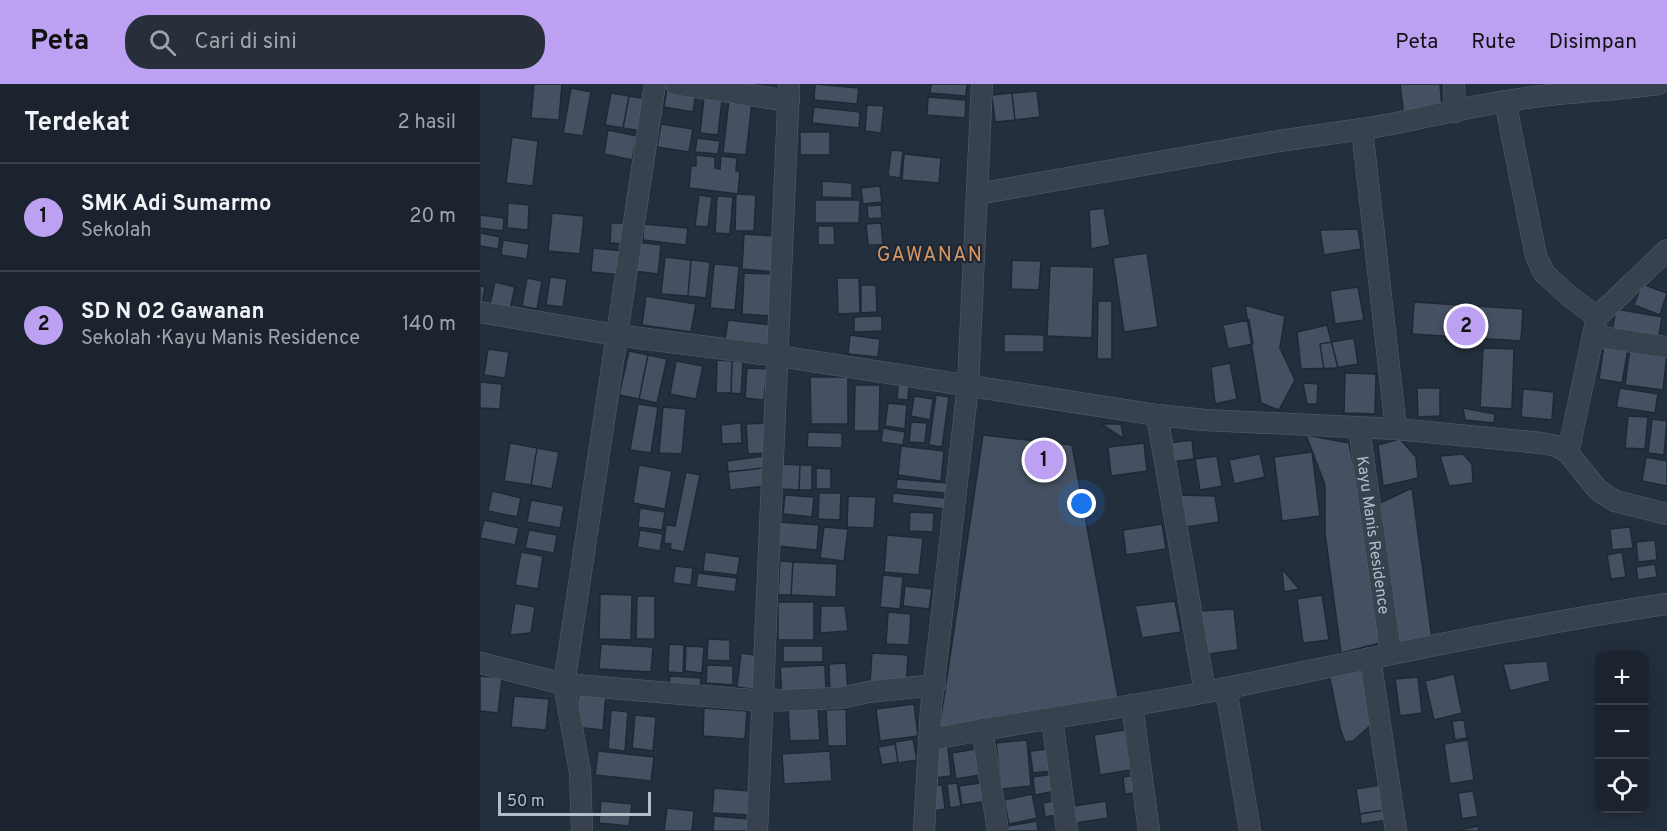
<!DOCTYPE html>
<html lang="id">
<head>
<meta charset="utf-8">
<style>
  :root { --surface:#1b232e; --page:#282f3a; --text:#f1f3f6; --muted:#a0a4aa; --line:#39404a; --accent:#bca0f2 }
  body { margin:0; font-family:Overpass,sans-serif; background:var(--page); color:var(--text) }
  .controls { position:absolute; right:18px; bottom:18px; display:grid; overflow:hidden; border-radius:12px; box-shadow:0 3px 15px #0003 }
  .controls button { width:54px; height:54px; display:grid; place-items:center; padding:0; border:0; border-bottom:2px solid var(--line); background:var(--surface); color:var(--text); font:30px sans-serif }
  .scale { position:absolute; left:18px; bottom:15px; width:153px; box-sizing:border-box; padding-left:6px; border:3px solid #b4bcc9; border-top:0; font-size:16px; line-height:21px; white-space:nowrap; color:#b4bcc9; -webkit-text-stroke:4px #1d2633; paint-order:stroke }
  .you { position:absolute; left:602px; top:420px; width:21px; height:21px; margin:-15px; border:4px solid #fff; border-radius:50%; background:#1a73e8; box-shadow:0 0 0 9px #1a73e833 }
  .badge { display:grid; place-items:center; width:39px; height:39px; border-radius:50%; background:var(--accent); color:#111; font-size:20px; font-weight:700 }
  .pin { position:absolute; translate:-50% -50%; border:3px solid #fff; box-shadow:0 2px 6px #0006 }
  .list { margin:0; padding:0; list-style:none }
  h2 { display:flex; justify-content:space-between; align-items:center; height:78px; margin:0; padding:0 24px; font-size:26px }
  h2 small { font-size:20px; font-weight:400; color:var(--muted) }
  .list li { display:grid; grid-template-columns:39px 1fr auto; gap:18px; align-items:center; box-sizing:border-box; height:108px; padding:0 24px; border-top:2px solid var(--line) }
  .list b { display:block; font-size:22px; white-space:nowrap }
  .list p { margin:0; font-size:20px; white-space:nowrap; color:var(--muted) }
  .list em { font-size:20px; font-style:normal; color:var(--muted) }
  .icon { flex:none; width:33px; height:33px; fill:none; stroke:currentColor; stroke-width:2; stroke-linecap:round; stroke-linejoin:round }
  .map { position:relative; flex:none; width:1187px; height:747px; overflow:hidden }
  header { display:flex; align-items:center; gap:36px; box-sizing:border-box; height:84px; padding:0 30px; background:var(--accent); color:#111 }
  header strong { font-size:28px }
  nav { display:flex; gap:33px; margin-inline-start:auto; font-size:21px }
  .search { width:420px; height:54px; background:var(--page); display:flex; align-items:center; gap:15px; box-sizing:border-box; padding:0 21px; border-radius:24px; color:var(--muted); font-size:22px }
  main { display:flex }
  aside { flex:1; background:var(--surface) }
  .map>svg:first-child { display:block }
  .building { fill:#455162; stroke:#1f2835; stroke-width:1.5 }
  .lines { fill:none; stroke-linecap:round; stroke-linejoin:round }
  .minor-casing { stroke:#565f6c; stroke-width:22 }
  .minor { stroke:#38414e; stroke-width:21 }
  .labels { text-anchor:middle; stroke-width:4.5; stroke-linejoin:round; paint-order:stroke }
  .street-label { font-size:16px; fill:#b4bcc9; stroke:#1d2633 }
  .quarter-label { font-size:20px; letter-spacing:1.5px; fill:#d59563; stroke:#1d2633 }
</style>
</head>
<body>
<header>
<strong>Peta</strong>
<div class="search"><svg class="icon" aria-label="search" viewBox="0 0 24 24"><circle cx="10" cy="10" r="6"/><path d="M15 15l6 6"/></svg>Cari di sini</div>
<nav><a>Peta</a><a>Rute</a><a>Disimpan</a></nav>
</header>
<main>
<aside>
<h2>Terdekat<small>2 hasil</small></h2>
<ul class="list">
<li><span class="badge">1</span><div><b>SMK Adi Sumarmo</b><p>Sekolah</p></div><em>20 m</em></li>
<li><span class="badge">2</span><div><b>SD N 02 Gawanan</b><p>Sekolah · Kayu Manis Residence</p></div><em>140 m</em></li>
</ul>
</aside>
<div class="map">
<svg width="1187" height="747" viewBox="0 0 1187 747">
  <rect width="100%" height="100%" fill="#242f3e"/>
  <path class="building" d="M54,0H82L79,36L51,34Z
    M335,0L379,4L377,20L334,16Z
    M451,0H487L486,12L450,9Z
    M920,0H960L962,25L924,33Z
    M91,4L111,8L103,52L83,49Z
    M187,5L216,9L213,28L184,23Z
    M557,7L560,33L535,36L532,9Z
    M131,9L149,12L143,44L125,41Z
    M532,9L535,36L515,38L512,11Z
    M149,12L166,15L161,47L143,44Z
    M448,13L486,16L485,34L447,31Z
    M224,14L242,16L238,51L220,49Z
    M249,15L272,18L266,71L243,69Z
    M387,21L404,22L401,49L385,47Z
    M334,23L380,28L379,44L332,39Z
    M181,40L213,45L209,68L177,63Z
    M128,46L157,52L152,76L124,70Z
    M320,48H350V71H320Z
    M32,53L58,57L53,102L26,99Z
    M217,54L240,57L238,70L215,68Z
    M411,66L423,67L420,94L408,92Z
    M424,70L461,74L459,99L422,96Z
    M216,71L235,73V84L240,85L241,72L257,74L256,87H260L258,110L209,104L211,82H216Z
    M342,97L372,99V114L342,113Z
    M400,102L402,118L383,120L381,104Z
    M256,110L276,111L274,147H255Z
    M219,111L232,113L228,143L215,142Z
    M237,112L253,113L250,150L235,149Z
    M335,116H380L379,139H335Z
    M28,119L49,121L48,146L27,144Z
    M401,121L402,134L388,135L387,122Z
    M624,124L630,161L611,165L609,126Z
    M72,129L104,132L100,170L68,167Z
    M0,131L24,134L23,147L0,144Z
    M131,139H147L146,160L130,159Z
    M401,139L403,161H388L386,140Z
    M164,140L208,144L206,161L163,156Z
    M338,142H354L355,161H338Z
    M878,145L881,165L844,171L840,146Z
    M0,149L20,153L18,165L0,162Z
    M264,150L296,152L294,188L262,185Z
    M23,156L49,160L47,175L21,171Z
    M157,158L181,161L178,190L154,187Z
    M113,164L144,167L142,191L111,188Z
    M667,169L678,243L644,248L633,174Z
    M185,173L211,176L208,212L181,210Z
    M211,176L230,178L226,214L208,212Z
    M532,176L561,177L559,206L531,205Z
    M234,180L259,182L255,226L230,224Z
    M570,182L614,183L612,254L567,252Z
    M264,189L294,190L292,232L262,230Z
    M70,193L87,195L83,223L66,221Z
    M47,194L62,197L57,225L42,222Z
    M357,194H379L380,229L358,230Z
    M15,198L35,203L30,225L10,220Z
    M1162,200L1187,209L1180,231L1154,221Z
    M381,201H396L397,228L381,229Z
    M0,202L5,203L2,220L0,219Z
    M878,203L884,236L855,240L850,207Z
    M166,212L216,220L211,248L162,241Z
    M618,217H632V275H617Z
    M934,218L1043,225L1041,257L932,250Z
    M765,221L805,232L800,264L815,296L799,326L781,319Z
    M1136,225L1182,233L1178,257L1132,248Z
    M402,232V247L374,248V233Z
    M248,236L291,241L288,262L245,256Z
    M769,236L773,260L748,265L743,241Z
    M847,241L858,284L821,285L817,248Z
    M524,250L564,251V268H524Z
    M370,251L400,255L398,273L368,270Z
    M874,254L878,280L844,286L840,260Z
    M1124,261L1148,265L1142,299L1119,295Z
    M1003,264L1034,265L1032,325L1000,323Z
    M8,265L29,268L25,294L4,291Z
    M1150,265L1187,269L1183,306L1145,301Z
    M149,267L168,271L159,315L139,311Z
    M168,271L187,275L177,319L159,315Z
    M237,276L252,277L251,309H236Z
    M196,277L223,282L216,315L190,310Z
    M252,277L263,278L261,310L251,309Z
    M750,279L757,315L735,320L731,283Z
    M267,284L287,285L284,316L265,314Z
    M865,289L896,290L895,330L864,329Z
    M330,293H368V340H331Z
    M0,298L22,300L20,325L0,324Z
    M823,299L838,300L837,320H827Z
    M418,300L429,301L428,316L417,315Z
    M375,301H400L399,347H374Z
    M937,304H960V332L938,333Z
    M1140,304L1178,310L1175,329L1136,323Z
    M1043,305L1074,308L1072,336L1041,333Z
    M456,311L469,313L462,363L449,361Z
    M434,312L453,315L450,336L431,332Z
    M408,319L427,321L425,345L405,342Z
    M158,320L178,323L171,369L150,366Z
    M183,323L206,325L202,370L179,369Z
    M983,324L1015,330L1014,339L985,336Z
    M1148,332L1168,333L1165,365L1145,364Z
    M1172,335L1187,337L1184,371L1168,369Z
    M431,338L447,339L445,359L429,358Z
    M261,339L262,359L242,360L241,341Z
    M288,339L289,369L268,370L266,340Z
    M621,340H641L644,355Z
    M403,344L425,348L423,361L401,358Z
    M328,348L362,349V364L327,363Z
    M503,351L592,361L639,618L459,647Z
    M826,351L869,359L878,400L900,559L861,569L845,449V401Z
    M920,355L936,373L938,394L903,402L898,361Z
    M712,356L714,375L690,378L688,359Z
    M30,359L57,364L51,401L24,397Z
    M664,359L667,387L631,392L628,363Z
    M421,362L464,367L461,397L418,391Z
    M57,364L79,368L72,405L51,401Z
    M832,368L840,432L802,437L794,373Z
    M780,370L785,393L754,400L749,376Z
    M983,370L992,380L993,399L969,402L960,372Z
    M284,372L285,384L248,388L247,377Z
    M737,372L742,402L720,406L715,375Z
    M1166,373L1187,377V402L1162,397Z
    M302,380L320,381L319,406L302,405Z
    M159,381L192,387L185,425L153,419Z
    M320,381H332V406H319Z
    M285,384L287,402L250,406L248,388Z
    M336,384L351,385V405H336Z
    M206,388L220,391L204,468L190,465L191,460L184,459L186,441L195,442Z
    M417,395L467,399L466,409L416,405Z
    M932,404L952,555L915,560L900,419Z
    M12,407L41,414L37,433L8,427Z
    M339,409H361L360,436L338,435Z
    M413,409L465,414V425L412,419Z
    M305,411L334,413L332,433L303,430Z
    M699,411L735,412L739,438L706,443Z
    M368,412L396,413L394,444L367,443Z
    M51,416L84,422L80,444L47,438Z
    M160,424L185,428L182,446L158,443Z
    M430,428L454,429L453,448L429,447Z
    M4,436L39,444L35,461L0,454Z
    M300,438L339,441L337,466L298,462Z
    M682,440L686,465L646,471L643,446Z
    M344,443L368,445L364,477L340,474Z
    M1150,443L1153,464L1132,466L1130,445Z
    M49,446L77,451L74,469L45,464Z
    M160,446L183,450L180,467L157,463Z
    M407,451L443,454L439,491L404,488Z
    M1175,456L1177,476L1158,478L1156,458Z
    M41,468L63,472L58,505L35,501Z
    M225,468L260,473L257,491L223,487Z
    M1142,468L1146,493L1131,495L1127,471Z
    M300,477L313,478L311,511H298Z
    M313,478L357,480L356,513L311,511Z
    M1175,480L1177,493L1158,496L1156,483Z
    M195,482L213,484L211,501L193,499Z
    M802,485L819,505L804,508Z
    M218,489L257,494L255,508L216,503Z
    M403,491L423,493L420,525L400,523Z
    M425,502L452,505L449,525L423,522Z
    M120,510L152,511L151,556L119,555Z
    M842,511L849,556L823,559L817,515Z
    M157,512H175V555H156Z
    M695,517L701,548L662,554L655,522Z
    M298,518H334V556H298Z
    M35,519L55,523L51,549L30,551Z
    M341,522H365L368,547L340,549Z
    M754,525L758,566L727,570L720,527Z
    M408,528L431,530L429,561L406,560Z
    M228,555L250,556V577L227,576Z
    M121,560L173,563L171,588L119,585Z
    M189,560L204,561L203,589L188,588Z
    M206,562L224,563L222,589L205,587Z
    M303,562H343V578H303Z
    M261,569L282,572L278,606L257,603Z
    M392,569L428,571L426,602L390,600Z
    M1067,577L1070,597L1030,607L1023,580Z
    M366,579L368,608L350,609L349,580Z
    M227,581L253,582V601L226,599Z
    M345,581L346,609L302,611L300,583Z
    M884,581L892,640L873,657L865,658L860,644L849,590Z
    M974,590L982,629L954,636L945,597Z
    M0,592L22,594L18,629L0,627Z
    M190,592L221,594L220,604L189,601Z
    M938,593L942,629L920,632L915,595Z
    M99,607L126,610L123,646L95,643Z
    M34,612L69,615L66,646L31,643Z
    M434,620L438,652L400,657L396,625Z
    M224,624L267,627L265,655L223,652Z
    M338,624L340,656L310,657L308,626Z
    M366,625L367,662H348L346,626Z
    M131,626L148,628L145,667L128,665Z
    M155,631L176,633L173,667L152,664Z
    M984,636L987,654L975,656L972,637Z
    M650,645L656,685L620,691L614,651Z
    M433,655L437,676L418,679L415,658Z
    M547,656L551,702L521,705L516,659Z
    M988,656L994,696L970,700L964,660Z
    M415,660L418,678L402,681L398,663Z
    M468,663L471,692L454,694L451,664Z
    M502,664L506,690L476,695L472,669Z
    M569,665L572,687L553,689L550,667Z
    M118,667L174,673L171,697L115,691Z
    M350,667L352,697L304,700L302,670Z
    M573,690L576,707L555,711L553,693Z
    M657,691L660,708L645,710L643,693Z
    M507,698L509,717L482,721L479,702Z
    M477,699L481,722L470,724L467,700Z
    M907,700L911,725L880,730L876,705Z
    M462,701L465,725L452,727L449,702Z
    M234,704L269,707L268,731L232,729Z
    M993,707L998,732L982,735L978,709Z
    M552,710L557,734L529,740L524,716Z
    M578,716L581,730L565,733L563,719Z
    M121,717L152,720L149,742L119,739Z
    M626,717L628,734L596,739L594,722Z
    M187,724L214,727L212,747H184Z
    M911,725L913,735L881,740L880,730Z
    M234,732L269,735L268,747H233Z
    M557,737L558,747H529L528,742Z
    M998,742L999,747H976Z"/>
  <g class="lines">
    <g class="minor-casing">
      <g id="minor">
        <path d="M196,0L309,17"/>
        <path d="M974,0L975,28"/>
        <path d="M1025,17L1056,172L1064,189L1089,212L1117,233"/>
        <path d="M497,110L799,57L882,45"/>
        <path d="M0,228L136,251L299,272L677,331L725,336L916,345L1061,359L1077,362L1088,369L1118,406L1135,417L1187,430"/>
        <path d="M1114,252L1187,263"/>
        <path d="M677,331L725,608"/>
        <path id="s1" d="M879,344L909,557"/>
        <path d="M916,345L882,45C931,38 978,24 1027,17C1077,8 1128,7 1178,0"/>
        <path d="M1088,369L1117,233L1187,166"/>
        <path d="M890,574L916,747"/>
        <path d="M0,579L84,600L175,0"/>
        <path d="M746,604L770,747"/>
        <path d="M652,621L669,747"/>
        <path d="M572,635L587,747"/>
        <path d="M502,645L518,747"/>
        <path d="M449,656C541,637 634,626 727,608C880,577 1032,543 1187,520"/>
        <path d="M102,747L100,688L84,600L284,617L361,614L388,608L455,601"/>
        <path d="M277,747L309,0"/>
        <path d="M444,747L451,625L488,301L502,0"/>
      </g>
    </g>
    <use href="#minor" class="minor"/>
  </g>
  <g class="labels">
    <g class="street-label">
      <text dy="6" stroke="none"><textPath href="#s1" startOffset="108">Kayu Manis Residence</textPath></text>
    </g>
    <g class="quarter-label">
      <text x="450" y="177">GAWANAN</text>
    </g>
  </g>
</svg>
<div class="controls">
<button>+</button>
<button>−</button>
<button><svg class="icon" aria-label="locate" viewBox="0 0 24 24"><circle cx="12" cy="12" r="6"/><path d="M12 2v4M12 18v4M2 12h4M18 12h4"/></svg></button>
</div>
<div class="scale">50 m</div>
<div class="you"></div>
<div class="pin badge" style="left:564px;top:376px">1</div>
<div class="pin badge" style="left:986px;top:242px">2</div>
</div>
</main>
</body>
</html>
